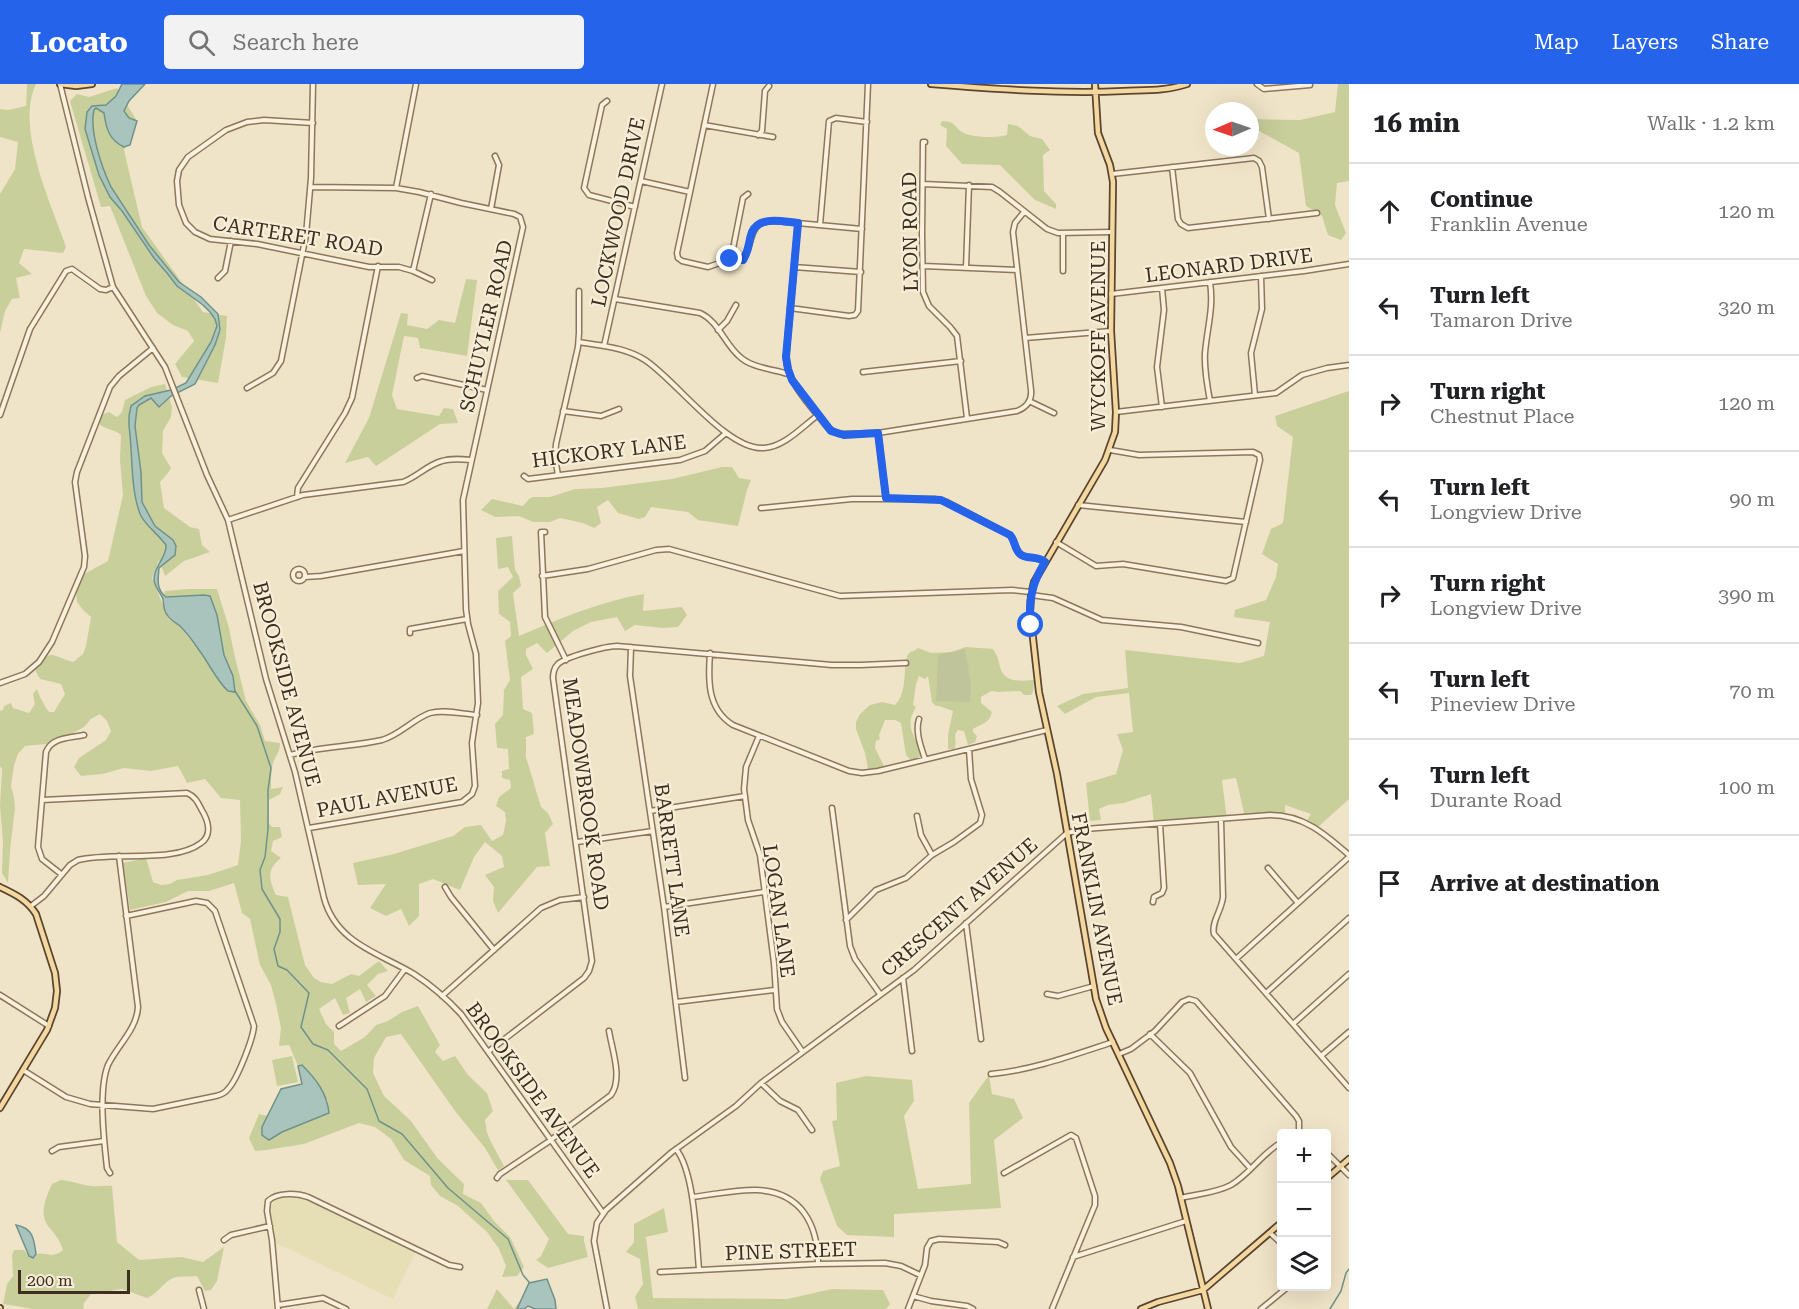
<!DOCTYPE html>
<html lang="en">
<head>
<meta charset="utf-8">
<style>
  :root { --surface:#fff; --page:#f2f2f2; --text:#202124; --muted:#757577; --line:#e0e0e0; --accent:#2563eb }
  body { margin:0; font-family:"Roboto Serif",serif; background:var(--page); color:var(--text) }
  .controls { position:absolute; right:18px; bottom:18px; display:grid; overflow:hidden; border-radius:6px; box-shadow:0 6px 24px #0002 }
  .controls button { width:54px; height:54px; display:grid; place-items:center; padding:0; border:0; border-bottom:2px solid var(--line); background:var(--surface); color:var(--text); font:30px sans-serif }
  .compass { position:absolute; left:1205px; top:18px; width:54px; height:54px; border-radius:50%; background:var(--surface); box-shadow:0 6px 24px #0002; rotate:268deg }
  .scale { position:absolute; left:18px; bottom:15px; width:112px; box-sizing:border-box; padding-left:6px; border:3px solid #3d2e20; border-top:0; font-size:16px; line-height:21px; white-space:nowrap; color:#3d2e20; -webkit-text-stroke:4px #f7eed8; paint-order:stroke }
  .stop { position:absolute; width:18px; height:18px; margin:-14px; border:4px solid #2563eb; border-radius:50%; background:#fff }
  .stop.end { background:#2563eb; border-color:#fff; box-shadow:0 2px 6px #0008 }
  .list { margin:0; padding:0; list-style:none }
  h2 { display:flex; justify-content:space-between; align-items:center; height:78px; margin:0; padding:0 24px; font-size:26px }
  h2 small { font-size:20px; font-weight:400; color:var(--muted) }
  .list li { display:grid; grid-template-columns:39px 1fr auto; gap:18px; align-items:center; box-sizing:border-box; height:96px; padding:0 24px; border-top:2px solid var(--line) }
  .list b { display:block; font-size:22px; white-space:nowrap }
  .list p { margin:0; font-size:20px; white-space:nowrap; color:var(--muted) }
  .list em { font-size:20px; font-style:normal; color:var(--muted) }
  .icon { flex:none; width:33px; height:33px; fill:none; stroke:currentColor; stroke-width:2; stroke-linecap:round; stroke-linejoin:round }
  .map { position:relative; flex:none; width:1349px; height:1225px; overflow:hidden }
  header { display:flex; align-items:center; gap:36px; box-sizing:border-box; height:84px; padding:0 30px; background:var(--accent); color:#fff }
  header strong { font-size:28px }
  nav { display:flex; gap:33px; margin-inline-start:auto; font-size:21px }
  .search { width:420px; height:54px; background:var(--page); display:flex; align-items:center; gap:15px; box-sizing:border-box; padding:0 21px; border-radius:6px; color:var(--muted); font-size:22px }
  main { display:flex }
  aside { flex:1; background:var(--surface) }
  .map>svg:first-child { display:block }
  .farmland { fill:#e6deb5 }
  .green { fill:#c9cf9b }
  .cemetery { fill:#bfc49a }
  .water { fill:#a9c4bc; stroke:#6f938a; stroke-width:1.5 }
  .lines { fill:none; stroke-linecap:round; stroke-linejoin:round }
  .stream { stroke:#6f938a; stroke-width:1.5 }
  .minor-casing { stroke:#8d765c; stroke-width:7 }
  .major-casing { stroke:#5b4430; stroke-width:8 }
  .minor { stroke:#faf1dc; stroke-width:4 }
  .major { stroke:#f3d9a0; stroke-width:4.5 }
  .route { stroke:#2563eb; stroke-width:8 }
  .labels { text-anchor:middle; stroke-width:4.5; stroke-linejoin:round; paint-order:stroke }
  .street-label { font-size:20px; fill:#3d2e20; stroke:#f7eed8 }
</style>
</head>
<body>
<header>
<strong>Locato</strong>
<div class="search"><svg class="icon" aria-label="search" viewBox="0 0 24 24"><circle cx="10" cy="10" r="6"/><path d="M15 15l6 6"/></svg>Search here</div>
<nav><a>Map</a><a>Layers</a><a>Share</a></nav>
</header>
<main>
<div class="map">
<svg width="1349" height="1225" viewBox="0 0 1349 1225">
  <rect width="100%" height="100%" fill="#f0e4c8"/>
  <path class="farmland" d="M294,1113L306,1115L416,1167L393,1215L285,1163L276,1160L270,1124L277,1115Z"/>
  <path class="green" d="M27,0H36C15,44 51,119 66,163L63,169L24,165L19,179L32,190L16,194L20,214L12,215L5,227L0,249V110L15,85L18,58L0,53V25L8,26L26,22Z
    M1338,0H1349V97L1337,99L1335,121L1346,149L1341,156L1328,151L1322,132L1306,122L1299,69L1250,42L1251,35L1300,36L1335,28Z
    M117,4L137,37L124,66L142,143L203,228L227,232L226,254L218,299L182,293L175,280L194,257L188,247L173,241L157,229L146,212L110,122L101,123L70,17L77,10L89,13Z
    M942,37C957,38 952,41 962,48C971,54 997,54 1007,51L1008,40L1018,42L1030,52L1042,55L1050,66L1043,71L1044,107L1056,120V125L1035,116L1000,81L962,80L946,62L947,45L940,41Z
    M466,195L477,196L467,272L420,264L418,254L404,252L392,311L397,325L439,332L444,324L453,325L458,339L440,340L376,382L368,373L345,379L369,334L401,229L408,230L407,241L427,245L439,236L455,239Z
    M165,300L172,323L171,333L163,347L162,369L171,384L168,389L160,398L164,424L190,443L199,445L202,461L210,468L184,477L165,492L159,476L152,494L169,536L177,539L234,608V597L224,571L217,531L204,511L163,513L165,507L188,505H217L229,544L234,569L246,617L260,641L265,657L280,659C280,668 276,671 273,679C271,687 271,696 271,705L283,703L280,710L269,716V739L272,743H280L282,753L273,757L271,767L281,774C266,786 269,795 276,811L288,813L305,881L314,894L321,898L332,900L351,890L359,892L379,877L388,887L378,890L367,901L376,912L366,918L360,905L346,914L350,929L343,931L335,914L319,925L326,940L334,948V960L341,967L365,953L376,941L388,937L402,928L418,922L440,961L435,968L443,977L455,972L468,991L487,1009L493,1027L485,1036L487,1048L490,1056L504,1082L498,1086L485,1064L455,1027L401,950L386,953L374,974L373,989L384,1012L411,1037L438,1075L464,1100L463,1110L481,1119L494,1137L510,1153L524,1183L517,1192L502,1193L506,1182L499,1165L487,1148L458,1122L440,1112L431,1101L430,1092L404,1076L391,1055L375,1043L359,1039L304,1060L266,1066L255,1067L249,1054L259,1030L268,1032L262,1043L269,1056L282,1048L329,1029L328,1017L302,981L298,982L289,961L279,962L281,944L276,920L271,901L260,881L250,835L242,829L234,799L209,807H188L166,818L130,826L123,779L146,774L153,798L161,801L170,800L177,796L208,791L238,781L241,757L240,716L221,714L205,695L187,699L178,682L151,687L124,684L102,690L81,692L74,683L79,674L106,656L111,647L107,637L100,630L91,635L84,643L56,659L25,662L18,670L14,681L11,702L14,713L15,724L10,766L8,799L2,789L3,758L0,722L2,685L0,682V627L3,626L4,622L11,619L13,624L29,629L35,620L33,610L37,605C39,612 45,623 49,628H54L65,610L61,600L40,595L35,586C51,563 50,572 73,578L83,570L86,562L91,533L83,526L77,518L76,508L84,490L108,477L123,411L120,376L121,351C114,345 107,346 100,341L99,332L109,328L117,333L122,328L125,316L151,303Z
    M1349,307V715L1317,744L1306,738L1311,730L1285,721V731L1245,733L1236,694L1222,696L1227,736L1154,741L1151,710L1124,719L1108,721L1099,725L1101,736L1090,737L1086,699L1116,690L1123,666L1117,650L1133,648L1129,609L1096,613L1065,630L1057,622L1083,610L1128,604L1125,566L1240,579L1264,572L1270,538L1234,533L1235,526L1266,516L1276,493L1278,480L1262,470L1271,445L1283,439L1293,353L1277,342L1275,332Z
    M722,383H732L739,394L751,396L747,406L738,442L698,436L688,428L651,423L645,433L639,435L618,429L608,416L597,423L601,439L594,444L583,439L560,434L550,438H533L519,432L495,433L481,426L492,415L523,422L529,415L533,413H550L575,405L602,404L672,395Z
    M512,452L515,486L519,492L521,502L513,509L519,552C560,535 600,517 644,510L643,527L682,523L687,531L678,543L662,544L635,541L625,547L617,533L591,538L573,547L547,569L537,559L526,565V571L533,585L521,593L523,625L532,629L534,650L526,653V673L541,723L548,729L553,740L545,749L550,782L537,783L498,829L493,817L494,803L485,791L504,783L502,772L485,758L474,773L460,806L433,795L419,800V832L409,842L401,825L386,832L370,824L386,800L358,801L353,779L394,770L453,752L465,743L481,741L492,757L503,751L506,737L505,728L496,722L499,713L511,704L510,696L502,694V687L509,685L508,665L497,664L495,640L503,631L504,606L510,596L505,557L511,552L510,538L499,530L498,507L513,493L508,483L498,485L496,454Z
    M966,563L993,565C998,573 998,574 1000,583C1004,599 1020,597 1034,596L1033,608L1031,611H1024L1020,607L998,608L991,607L981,613V619L992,628C990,639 981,640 973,645V648L977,652L975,658L968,661L964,647L958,646C952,652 958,659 954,665H948V651L953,627L939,622H936L932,618L928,592L925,595L919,592L916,600L913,621L916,623C902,646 919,652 920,673L911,676L906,671L901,639L895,636H885L879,651L880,655L876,657L875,664L884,682L873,686L868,685L865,669L856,645V638L860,630L870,621L882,618L895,621C909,608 902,577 909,569C912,567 915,567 918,564L931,569L951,568Z
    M292,972L298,998L277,1002L272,976Z
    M989,991L992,1010L1014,1015L1023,1034L994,1056L1001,1124L894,1130V1153L847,1151L837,1142L820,1095L823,1087L840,1082L832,1037L837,1036L836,999L866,992L912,996L914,1017L904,1032L918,1105L971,1100L969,1019Z
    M61,1096C72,1097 82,1101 91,1102C98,1103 105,1101 112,1102L117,1158L139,1176L182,1173L203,1178L224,1163L217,1197L211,1206L205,1207L197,1192C190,1193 183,1192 176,1193C164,1196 158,1210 147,1214L122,1205L91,1210L84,1219L83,1225H33L3,1220L7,1200L13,1192L12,1171L14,1166H24L29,1172L33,1173C41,1164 51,1177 63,1166C60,1156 54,1149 48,1142C39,1130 46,1113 52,1100Z
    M506,1096H528L568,1150L584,1152V1157L588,1173L548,1184L536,1176L541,1172L549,1155Z
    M664,1124L668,1148L646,1153L653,1214L787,1215L832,1205L883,1206L890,1220L886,1225H638L635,1213L643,1200L640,1175L626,1168L634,1158V1140Z
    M497,1205L514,1225L520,1217L525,1225H487Z"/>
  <path class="cemetery" d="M965,565L971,602L970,618L936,617L938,571Z"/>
  <path class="water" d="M122,0H145L129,17L124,27L129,34L137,37L130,61L124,63C109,56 106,44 104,29L96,24L94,26C89,47 102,84 111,103L149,161L179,198L201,213L218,230L220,246L215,261L195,300L171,312L159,323L151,314L139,321L137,324L135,342L141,388L142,418L155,442L173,456L176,462L175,471L159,484C158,495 156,506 166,513L204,511L210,512L217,531L224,571L233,592L235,608L228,607C216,596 209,579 199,566C193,557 186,548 179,541C175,538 170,536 168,532C163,527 164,521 163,515C161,509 154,503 154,495C154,481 167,474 166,461C159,451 147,443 141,432C130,407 133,370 129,342V332L131,322L145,312L171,306L186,299L211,258L217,242L215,235L210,228L203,221L177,202L167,189L154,174L122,127L110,113L99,91L85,45L87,28L92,22L106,21L116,12Z
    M302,981C316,995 327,1009 329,1029L282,1048L269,1056L262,1051V1043L281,1005L302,1000L298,982Z
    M16,1141C33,1144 34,1155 36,1170L33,1174L29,1172Z
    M547,1195L555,1216L556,1225H535L528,1222L524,1225H517L529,1199Z"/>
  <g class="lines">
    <path class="stream" d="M235,607L257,642L271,684L268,706V745L265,773L260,786L262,805L280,835V848L274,865L278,882L287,886L309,909L301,943L313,960L328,966L367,1005L379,1037L402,1050L448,1104L508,1155L523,1191L529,1198
      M1330,1225L1341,1207L1346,1189L1349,1185"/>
    <g class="minor-casing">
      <path id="minor" d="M60,0L88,113L113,203L165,283L207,391L228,436L266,595L295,688L324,814C336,859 379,869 414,890C431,901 447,915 461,930L603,1129
        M713,0L677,169L678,174L682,177L708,183L731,175L743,176C755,158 746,136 776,137L862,145
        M1257,0L1264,5L1310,1
        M607,17L602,21L584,104L589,111L635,123
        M313,39L264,36L247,38L226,46L188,73L179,86L177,97L179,121L186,139L195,148L210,155L257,160L369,183H399L413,187L432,196
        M704,41L773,53
        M758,51L762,47L765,7L769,2
        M925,58H923L922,150L923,208L929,222L950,243L957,252L967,334
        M1172,83L1178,135L1181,140L1188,144L1317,129
        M1112,90L1254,74L1259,77L1262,83L1269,135
        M641,97L690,108
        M923,100L992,103L1000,108L1047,145L1058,149L1112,148
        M396,104L416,0
        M491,125L499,81L495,72
        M798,139L786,273C787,300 812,323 828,344L839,350L878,349L1017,327C1027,323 1032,316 1031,306L1013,148L1015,139L1024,128
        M820,141L829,37L836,34L867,38
        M1063,149V187
        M731,175L743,114L748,110
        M923,182L1017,186
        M794,183L861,188
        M966,184L969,101
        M413,187L431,110
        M218,194L225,187L231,157
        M1210,198C1214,224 1207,244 1205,269C1204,285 1207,301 1210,317
        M1162,204L1164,226L1157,283L1162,323
        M1111,210L1304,187L1349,180
        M615,215L700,229C718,237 725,260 739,272C751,284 773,285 788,290
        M790,224L849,232L855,231L858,227L868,0
        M718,246L727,237L736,221
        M1025,254L1111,247
        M579,258C601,262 625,263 645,276C676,296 727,367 764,364C784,363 802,343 818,331
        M604,262L662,0
        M863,288L961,277
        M417,294L422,292L487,306
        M247,304L273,289L281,277L306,151L311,94L313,0
        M1255,311L1251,269L1262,225L1261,192
        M1029,317L1054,329
        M563,327L601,332L619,325
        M1116,328L1276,309L1302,291L1327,284L1349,281
        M0,331L30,245L66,187L72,185L100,205L106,206L113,203
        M878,349L886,414
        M558,391L555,374L556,360L578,263L579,249V207
        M524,392L528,395L680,376L705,367L726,349
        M297,413L298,404L345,329L352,314L378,182
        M1078,421L1246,438
        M761,424L852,415H935L947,418L1010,451C1015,456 1014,465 1020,470C1027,476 1036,471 1045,478
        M228,436L303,411L403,398C417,393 427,381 442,377C451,374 461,375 471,376
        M545,448H541L545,533L566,576
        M1056,458L1096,482L1123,480L1226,497L1233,494L1260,376L1259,371L1253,368L1139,371L1110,366
        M293 491a6 6 0 1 1 12 0a6 6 0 1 1-12 0Z
        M542,492L588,485L656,466L669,465L840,512L1012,506L1031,508
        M305,493L321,492L464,467
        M1031,511L1053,514L1102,536L1181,543L1258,559
        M410,549V545L467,535
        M631,563L630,592L664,823L685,994
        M710,569C708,596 707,625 733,641L849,687L862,689L878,687L1047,646
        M0,599L25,590L39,578L52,558L84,483L85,472L75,398L77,388L110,303L119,292L153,264
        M919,635C915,648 921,663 925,675
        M759,652L746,683L744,705L748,736L760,771L774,879L777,925L782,938L802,967
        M290,671C320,662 352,663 382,656C400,651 413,635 430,629C444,625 462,630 477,631
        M832,724L850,862L855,875L880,910
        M650,727L745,712
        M917,732L921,751L932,771
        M1221,736L1223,813C1222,826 1211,838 1214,850L1349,1004
        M309,744L462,718L472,710L475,702L472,659L478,619L476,570L468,540L466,525L463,416L523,143L520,133L514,130L461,119L419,108L396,104L311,103
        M577,758L653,747
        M1268,784L1298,819
        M61,790L42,775L38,763L46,668C52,653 70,654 84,651
        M445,803L451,813L494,866
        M1153,818L1154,813L1162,809L1164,804L1160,740
        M31,822L44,812L70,781L78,776C111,767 174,780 201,759C211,752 209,740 204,730C199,722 197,713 187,709L42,716
        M664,823L764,808
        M846,836L876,806L906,794L932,771L954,758L980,739L982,731L971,695L969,665
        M966,839L981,955
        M1236,875L1349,773
        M903,894L912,967
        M1266,909L1349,834
        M1047,910L1058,912L1094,902
        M0,911L49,942
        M442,912L541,824L560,816L584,813
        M676,918L774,906
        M1293,940L1349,890
        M339,942L385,912L405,885
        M1150,950L1190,989L1231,1063L1250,1084
        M489,967L584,894L589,887L592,877L553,594C553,589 554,584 558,580C565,573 606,562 617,562L832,581H861L906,579
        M1119,970L1131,965L1155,947L1182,918L1189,915L1196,917L1296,1032L1299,1037V1050
        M1321,972L1349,948
        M23,986L66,1013L90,1020L153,1025L216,1012C221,1011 225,1009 228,1005C237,996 253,955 254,942L215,827L207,819L196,817L126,832
        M991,990C1033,986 1073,971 1113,958
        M761,999L780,1017L798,1026L812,1046
        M676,1065C695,1089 696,1154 699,1185
        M52,1067L59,1063L104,1057
        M1326,1068L1349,1091
        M110,1089L107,1084C104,1057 98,1006 108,981C117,962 137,945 138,923L119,772
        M1004,1089L1071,1051L1076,1054L1095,1112V1121L1052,1225
        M497,1094L500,1090L548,1058L611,1011C623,994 612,966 609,947
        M692,1113C713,1111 736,1105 757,1106C801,1108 818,1140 818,1180
        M1181,1114C1197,1110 1216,1109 1231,1101C1250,1090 1262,1069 1282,1058
        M1270,1149L1282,1160
        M224,1156L231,1151L270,1142
        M1073,1173L1186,1137
        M660,1188L818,1180L885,1179L901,1182L920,1191
        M199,1206L204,1225
        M913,1212L931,1217L967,1222L973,1225
        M278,1221L323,1214L346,1225
        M278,1225L272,1156L267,1127L268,1117C277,1108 297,1109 308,1113L449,1181L460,1183
        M607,1225L594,1157L597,1139L606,1126L672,1068L736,1022L761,999L914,886L1067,749L1085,745L1270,731C1304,731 1325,750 1349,771
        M908,1225L925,1181L927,1164L931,1157L939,1155L998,1158L1005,1161
        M1261,1225L1289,1202"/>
    </g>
    <g class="major-casing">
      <path id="major" d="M60,0L76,2L92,0
        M931,0C995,5 1059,10 1123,7C1145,6 1166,7 1187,0
        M1095,0L1098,49L1110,81L1113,98L1111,247L1116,328L1115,348L1105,376L1034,498L1031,511L1030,527L1039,608L1057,690L1096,915L1106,944L1170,1079L1178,1102L1208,1225
        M0,803C15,810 27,816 36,830L55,889L57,907L55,924L47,946L0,1024
        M1326,1095L1349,1075
        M0,1224V1225
        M1141,1225L1158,1218L1203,1206L1282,1138"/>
    </g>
    <use href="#minor" class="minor"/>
    <use href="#major" class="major"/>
  </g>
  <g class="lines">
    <path class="route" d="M730,175L743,176C750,165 748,158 752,148C760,131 784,138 798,139L786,273L788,285L792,296L831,347L844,351L878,349L886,414L941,416L1010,451C1015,456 1014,464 1020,470C1027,476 1036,471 1045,478C1032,499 1028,517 1031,541"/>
  </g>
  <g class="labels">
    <g class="street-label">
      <text transform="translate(618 128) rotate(-78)" y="7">LOCKWOOD DRIVE</text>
      <text transform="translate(910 148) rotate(-91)" y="7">LYON ROAD</text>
      <text transform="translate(298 152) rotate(9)" y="7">CARTERET ROAD</text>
      <text transform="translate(1229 181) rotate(-7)" y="7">LEONARD DRIVE</text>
      <text transform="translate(486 242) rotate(-77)" y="7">SCHUYLER ROAD</text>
      <text transform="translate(1098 252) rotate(-90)" y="7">WYCKOFF AVENUE</text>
      <text transform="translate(609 367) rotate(-7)" y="7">HICKORY LANE</text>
      <text transform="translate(287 600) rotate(75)" y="7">BROOKSIDE AVENUE</text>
      <text transform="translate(586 710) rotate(82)" y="7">MEADOWBROOK ROAD</text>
      <text transform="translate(387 713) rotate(-11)" y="7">PAUL AVENUE</text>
      <text transform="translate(672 776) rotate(82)" y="7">BARRETT LANE</text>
      <text transform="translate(959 823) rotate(-41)" y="7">CRESCENT AVENUE</text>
      <text transform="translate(1097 825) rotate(79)" y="7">FRANKLIN AVENUE</text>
      <text transform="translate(779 827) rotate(82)" y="7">LOGAN LANE</text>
      <text transform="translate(533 1006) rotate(54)" y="7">BROOKSIDE AVENUE</text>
      <text transform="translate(791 1167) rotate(-2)" y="7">PINE STREET</text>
    </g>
  </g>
</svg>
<div class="controls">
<button>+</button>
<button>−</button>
<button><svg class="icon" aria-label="layers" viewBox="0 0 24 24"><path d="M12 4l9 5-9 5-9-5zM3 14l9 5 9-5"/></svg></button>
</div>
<svg class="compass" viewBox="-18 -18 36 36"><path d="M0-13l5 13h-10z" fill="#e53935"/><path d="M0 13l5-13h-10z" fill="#757577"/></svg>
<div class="scale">200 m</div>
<div class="stop" style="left:1031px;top:541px"></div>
<div class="stop end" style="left:730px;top:175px"></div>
</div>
<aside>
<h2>16 min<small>Walk · 1.2 km</small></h2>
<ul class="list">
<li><svg class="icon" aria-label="ahead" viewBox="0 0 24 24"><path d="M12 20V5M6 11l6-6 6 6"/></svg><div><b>Continue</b><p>Franklin Avenue</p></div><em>120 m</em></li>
<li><svg class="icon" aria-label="left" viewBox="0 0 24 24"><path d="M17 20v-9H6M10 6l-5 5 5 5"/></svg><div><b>Turn left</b><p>Tamaron Drive</p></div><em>320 m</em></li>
<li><svg class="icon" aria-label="right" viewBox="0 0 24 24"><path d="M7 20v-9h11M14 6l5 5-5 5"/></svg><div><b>Turn right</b><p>Chestnut Place</p></div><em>120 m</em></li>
<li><svg class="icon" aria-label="left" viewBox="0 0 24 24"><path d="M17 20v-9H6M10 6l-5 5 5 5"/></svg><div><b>Turn left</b><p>Longview Drive</p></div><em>90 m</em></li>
<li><svg class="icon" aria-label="right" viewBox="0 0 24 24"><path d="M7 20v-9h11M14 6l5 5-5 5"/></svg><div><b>Turn right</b><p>Longview Drive</p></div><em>390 m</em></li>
<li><svg class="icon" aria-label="left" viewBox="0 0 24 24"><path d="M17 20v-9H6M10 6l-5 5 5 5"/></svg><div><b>Turn left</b><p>Pineview Drive</p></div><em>70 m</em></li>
<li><svg class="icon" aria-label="left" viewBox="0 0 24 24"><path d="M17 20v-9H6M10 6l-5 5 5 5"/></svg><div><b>Turn left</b><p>Durante Road</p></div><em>100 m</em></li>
<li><svg class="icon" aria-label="arrive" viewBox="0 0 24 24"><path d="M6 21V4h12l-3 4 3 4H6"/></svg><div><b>Arrive at destination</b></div></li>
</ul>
</aside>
</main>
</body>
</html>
